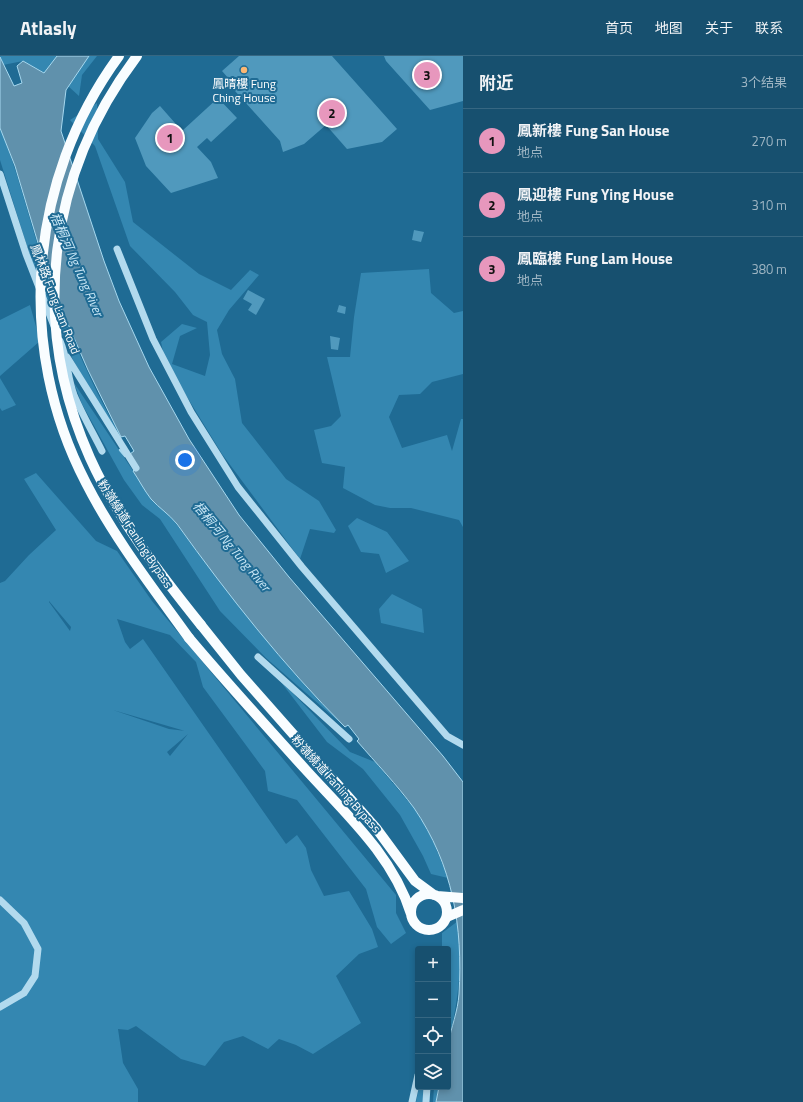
<!DOCTYPE html>
<html lang="zh">
<head>
<meta charset="utf-8">
<style>
  :root { --surface:#17506f; --page:#205774; --text:#f1f3f6; --muted:#9eb5c3; --line:#366782; --accent:#e797bd }
  body { margin:0; font-family:"Titillium Web","Noto Sans SC",sans-serif; background:var(--page); color:var(--text) }
  .controls { position:absolute; right:12px; bottom:12px; display:grid; overflow:hidden; border-radius:4px; box-shadow:0 2px 6px #0003 }
  .controls button { width:36px; height:36px; display:grid; place-items:center; padding:0; border:0; border-bottom:1px solid var(--line); background:var(--surface); color:var(--text); font:20px sans-serif }
  .you { position:absolute; left:185px; top:404px; width:14px; height:14px; margin:-10px; border:3px solid #fff; border-radius:50%; background:#1a73e8; box-shadow:0 0 0 6px #1a73e833 }
  .badge { display:grid; place-items:center; width:26px; height:26px; border-radius:50%; background:var(--accent); color:#111; font-size:13px; font-weight:700 }
  .pin { position:absolute; translate:-50% -50%; border:2px solid #fff; box-shadow:0 1px 4px #0006 }
  .list { margin:0; padding:0; list-style:none }
  h2 { display:flex; justify-content:space-between; align-items:center; height:52px; margin:0; padding:0 16px; font-size:17px }
  h2 small { font-size:13px; font-weight:400; color:var(--muted) }
  .list li { display:grid; grid-template-columns:26px 1fr auto; gap:12px; align-items:center; box-sizing:border-box; height:64px; padding:0 16px; border-top:1px solid var(--line) }
  .list b { display:block; font-size:15px; white-space:nowrap }
  .list p { margin:0; font-size:13px; white-space:nowrap; color:var(--muted) }
  .list em { font-size:13px; font-style:normal; color:var(--muted) }
  .icon { flex:none; width:22px; height:22px; fill:none; stroke:currentColor; stroke-width:2; stroke-linecap:round; stroke-linejoin:round }
  .map { position:relative; flex:none; width:463px; height:1046px; overflow:hidden }
  header { display:flex; align-items:center; gap:24px; box-sizing:border-box; height:56px; padding:0 20px; background:var(--surface); border-bottom:1px solid var(--line) }
  header strong { font-size:19px }
  nav { display:flex; gap:22px; margin-inline-start:auto; font-size:14px }
  main { display:flex }
  aside { flex:1; background:var(--surface) }
  .map>svg:first-child { display:block }
  .green { fill:#3487b1; fill-rule:evenodd }
  .water { fill:#6091ac; stroke:#a6d8ef }
  .lines { fill:none; stroke-linecap:round; stroke-linejoin:round }
  .stream { stroke:#a6d8ef; stroke-width:2.5 }
  .building { fill:#5099bd }
  .minor { stroke:#b2daee; stroke-width:7 }
  .major { stroke:#f9fdff; stroke-width:10 }
  .major-bridge { stroke:#f9fdff; stroke-width:10 }
  .poi-dot { fill:#fcb773; stroke:#1f6b94; stroke-width:1.5 }
  .labels { text-anchor:middle; stroke-width:4; stroke-linejoin:round; paint-order:stroke }
  .poi-label { font-size:12px; fill:#fff; stroke:#1f6b94 }
  .street-label { font-size:12px; fill:#fff; stroke:#1f6b94 }
  .water-label { font-size:13px; font-style:italic; fill:#c9e7f6; stroke:#1f6b94 }
</style>
</head>
<body>
<header>
<strong>Atlasly</strong>
<nav><a>首页</a><a>地图</a><a>关于</a><a>联系</a></nav>
</header>
<main>
<div class="map">
<svg width="463" height="1046" viewBox="0 0 463 1046">
  <rect width="100%" height="100%" fill="#1f6b94"/>
  <path class="green" d="M0,0H57L45,17L23,5L3,9Z
    M89,0H97L82,19L79,40L68,30Z
    M97,47L98,83L125,126L133,166L199,218L231,234L250,214L259,219L229,254L217,274L222,298L235,323L242,367L286,423L319,445L336,474L334,477L310,473L300,503L222,398L165,305L161,286L182,268L197,272L180,280L172,308L205,320L210,299L207,266L193,259L175,236L130,190L95,90L70,64Z
    M0,72C21,122 31,176 51,227C69,277 95,336 121,381L119,383L73,304L31,203L0,104Z
    M429,213L431,237L454,257L463,255V318L432,326L420,338L399,339L389,361L402,392L447,379L452,395L461,363H463V471L459,464L411,452H390L375,449L343,432L345,411L322,407L314,374L331,370L341,360L327,301H350L354,261L361,217Z
    M30,249L40,285L0,320V264Z
    M0,322L16,349L2,355L0,352Z
    M74,327L152,443L168,457C224,531 279,606 345,671L266,602L220,555L160,463L142,449L124,424L82,348Z
    M36,417L96,485L117,495L152,545L396,839V857L406,877L391,888L377,871L366,833L297,744L268,735L265,715L203,631L196,606L170,579L117,563L125,586L130,593L143,583L286,788L297,779L306,792L311,814L324,840L349,835L372,873L378,891L359,898L336,920L361,967L313,998L296,989L279,983L268,993L243,980L224,986L205,1010L181,1003L136,970L128,974L118,973L123,1007L138,1033V1046H0V527L5,525L29,499L56,474L24,423ZM49,545L71,571L70,575L49,546ZM113,654L185,675H186L169,673ZM188,678L170,700L167,696Z
    M357,462L387,476L409,505L386,517L379,498L361,496L348,470Z
    M392,538L422,553L424,577L381,567L379,553Z
    M277,621L350,696L375,706L413,751L423,766L433,785L448,822L431,818L423,800L400,759L363,713L327,686Z
    M458,865C463,911 458,945 448,989V893H442V877Z
    M419,1031H428L427,1046H416Z
    M434,1031H439L436,1046H433Z"/>
  <path class="water" d="M57,0H89L66,34L61,75L104,205L119,245L149,311L189,383L239,459L289,521L443,700L463,726V1046H436L439,1031H448C448,1017 446,1002 448,988C451,972 458,955 459,938C463,871 453,809 414,752C397,729 376,707 357,685L359,683L348,669L345,671C283,609 228,539 177,468C169,458 159,452 151,443C144,434 139,424 133,415L137,411L130,398L134,395L125,380L121,381L88,314L50,227L15,110L0,72V1L14,30L22,27L17,10L23,5L44,17Z"/>
  <g class="lines">
    <path class="stream" d="M120,394L125,400"/>
  </g>
  <path class="building" d="M239,0H332L397,73L382,86L347,93L326,69L304,88L283,96L280,85L226,25L229,23L222,15Z
    M384,0H463V45L430,54L386,5Z
    M218,42L237,62L211,86L207,82L197,91L211,106L218,122L171,137L146,110L135,82L152,57L160,50L182,75Z
    M414,174L424,176L421,186L412,184Z
    M248,234L265,243L256,259L248,254L252,248L243,243Z
    M339,249L346,251L345,258L337,256Z
    M330,280L340,282L338,294L331,293Z"/>
  <g class="lines">
    <path class="minor" d="M0,118L26,198L54,270
      M117,193L153,283L191,356L238,431L302,511L447,680L463,689
      M60,285C68,303 67,321 74,339C82,358 93,377 102,395
      M67,301L136,412
      M258,601L349,683
      M0,844L24,867L38,893L35,920L24,937L0,951
      M412,1046L418,1019
      M426,1046L427,1031"/>
    <path class="major" d="M201,569L241,619L376,772L415,825L434,839
      M189,582C227,627 266,670 306,714C346,758 393,800 411,858
      M411 856a18 18 0 1 1 36 0a18 18 0 1 1-36 0Z
      M437,840L463,842
      M447,861L463,854"/>
    <path class="major-bridge" d="M119,0C28,124 15,291 86,427C114,482 153,532 189,582
      M137,0C48,118 29,266 90,402C117,462 160,518 201,569"/>
  </g>
  <circle class="poi-dot" cx="244" cy="14" r="4"/>
  <g class="labels">
    <g class="poi-label">
      <text x="244" y="32">鳳晴樓 Fung<tspan x="244" dy="14">Ching House</tspan></text>
    </g>
    <g class="street-label">
      <text transform="translate(55 243) rotate(69)" y="4">鳳林路 Fung Lam Road</text>
      <text transform="translate(135 478) rotate(57)" y="4">粉嶺繞道 Fanling Bypass</text>
      <text transform="translate(336 728) rotate(48)" y="4">粉嶺繞道 Fanling Bypass</text>
    </g>
    <g class="water-label">
      <text transform="translate(77 208) rotate(66)" y="5">梧桐河 Ng Tung River</text>
      <text transform="translate(232 490) rotate(50)" y="5">梧桐河 Ng Tung River</text>
    </g>
  </g>
</svg>
<div class="controls">
<button>+</button>
<button>−</button>
<button><svg class="icon" aria-label="locate" viewBox="0 0 24 24"><circle cx="12" cy="12" r="6"/><path d="M12 2v4M12 18v4M2 12h4M18 12h4"/></svg></button>
<button><svg class="icon" aria-label="layers" viewBox="0 0 24 24"><path d="M12 4l9 5-9 5-9-5zM3 14l9 5 9-5"/></svg></button>
</div>
<div class="you"></div>
<div class="pin badge" style="left:170px;top:82px">1</div>
<div class="pin badge" style="left:332px;top:57px">2</div>
<div class="pin badge" style="left:427px;top:19px">3</div>
</div>
<aside>
<h2>附近<small>3个结果</small></h2>
<ul class="list">
<li><span class="badge">1</span><div><b>鳳新樓 Fung San House</b><p>地点</p></div><em>270 m</em></li>
<li><span class="badge">2</span><div><b>鳳迎樓 Fung Ying House</b><p>地点</p></div><em>310 m</em></li>
<li><span class="badge">3</span><div><b>鳳臨樓 Fung Lam House</b><p>地点</p></div><em>380 m</em></li>
</ul>
</aside>
</main>
</body>
</html>
